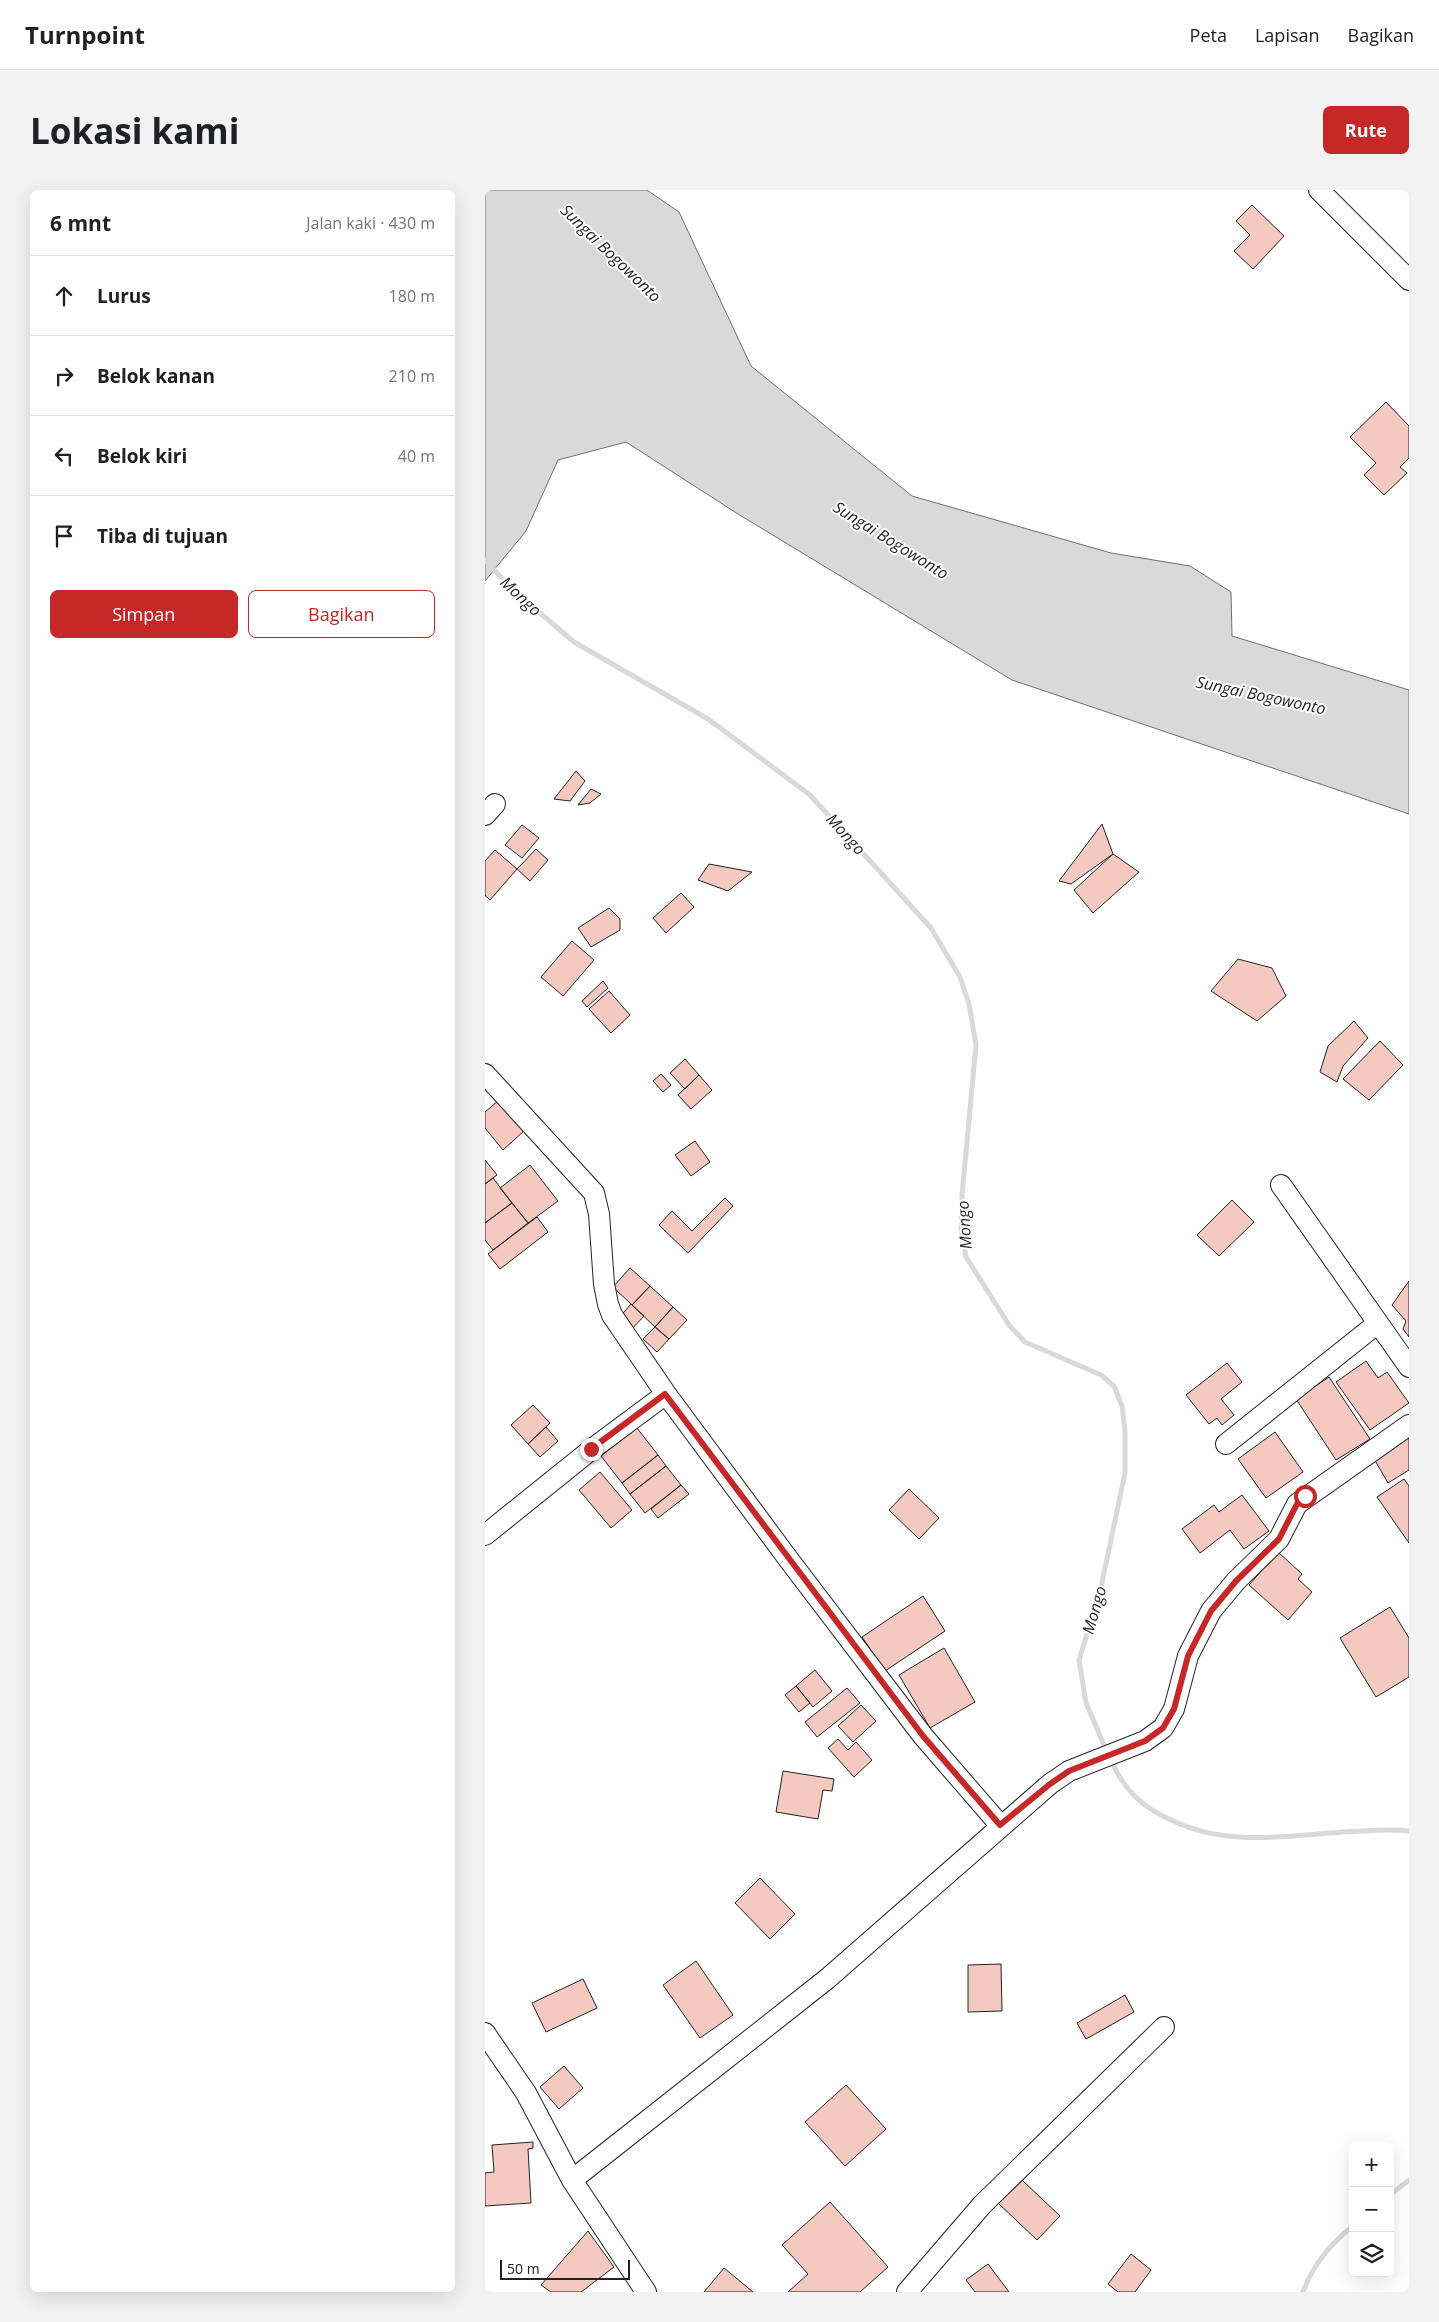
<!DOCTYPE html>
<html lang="id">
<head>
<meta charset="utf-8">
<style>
  :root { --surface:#fff; --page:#f2f2f2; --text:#202124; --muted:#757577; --line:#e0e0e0; --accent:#c62828 }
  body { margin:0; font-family:"Open Sans",sans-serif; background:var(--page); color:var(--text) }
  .controls { position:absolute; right:15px; bottom:15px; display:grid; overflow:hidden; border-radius:8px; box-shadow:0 5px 20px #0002 }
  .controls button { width:45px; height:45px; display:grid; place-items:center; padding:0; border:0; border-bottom:1px solid var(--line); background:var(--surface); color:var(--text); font:25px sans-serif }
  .scale { position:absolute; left:15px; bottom:12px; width:130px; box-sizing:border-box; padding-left:5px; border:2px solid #222; border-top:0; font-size:14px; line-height:18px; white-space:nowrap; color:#222; -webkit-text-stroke:4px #fff; paint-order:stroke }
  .stop { position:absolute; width:15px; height:15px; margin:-11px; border:4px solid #c62828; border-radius:50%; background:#fff }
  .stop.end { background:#c62828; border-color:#fff; box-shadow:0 1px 5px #0008 }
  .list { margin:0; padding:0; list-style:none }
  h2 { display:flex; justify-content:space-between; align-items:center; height:65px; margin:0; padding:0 20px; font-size:21px }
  h2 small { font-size:16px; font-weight:400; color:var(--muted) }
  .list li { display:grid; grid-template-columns:32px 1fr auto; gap:15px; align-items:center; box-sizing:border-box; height:80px; padding:0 20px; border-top:1px solid var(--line) }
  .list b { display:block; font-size:19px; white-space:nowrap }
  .list em { font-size:16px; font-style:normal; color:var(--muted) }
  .actions { display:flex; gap:10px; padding:15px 20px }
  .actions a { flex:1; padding:11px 0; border:1px solid var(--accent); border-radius:8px; text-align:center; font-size:18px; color:var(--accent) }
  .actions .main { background:var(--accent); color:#fff }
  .icon { flex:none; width:28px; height:28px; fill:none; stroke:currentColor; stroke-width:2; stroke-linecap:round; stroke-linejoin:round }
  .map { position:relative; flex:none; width:924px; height:2102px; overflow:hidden; border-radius:8px }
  header { display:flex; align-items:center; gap:30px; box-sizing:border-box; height:70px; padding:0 25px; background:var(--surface); border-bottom:1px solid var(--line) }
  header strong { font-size:24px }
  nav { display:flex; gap:28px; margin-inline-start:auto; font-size:18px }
  .intro { display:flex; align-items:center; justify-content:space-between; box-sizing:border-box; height:120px; padding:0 30px }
  h1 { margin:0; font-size:35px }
  .button { padding:12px 22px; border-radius:8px; background:var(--accent); color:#fff; font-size:18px; font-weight:700 }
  main { display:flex; gap:30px; padding:0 30px }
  aside { flex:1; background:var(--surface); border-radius:8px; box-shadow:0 5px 20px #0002 }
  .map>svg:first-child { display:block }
  .water { fill:#d9d9d9; stroke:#6f6f6f }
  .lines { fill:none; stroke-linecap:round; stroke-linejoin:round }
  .stream { stroke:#d9d9d9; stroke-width:5 }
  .building { fill:#f3c9c0; stroke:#222 }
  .minor-casing { stroke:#222; stroke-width:22 }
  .minor { stroke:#fff; stroke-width:20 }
  .route { stroke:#c62828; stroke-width:6 }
  .labels { text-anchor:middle; stroke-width:4; stroke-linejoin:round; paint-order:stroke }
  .water-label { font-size:16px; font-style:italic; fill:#222; stroke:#fff }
</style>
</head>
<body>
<header>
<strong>Turnpoint</strong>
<nav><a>Peta</a><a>Lapisan</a><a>Bagikan</a></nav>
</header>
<div class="intro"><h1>Lokasi kami</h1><a class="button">Rute</a></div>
<main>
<aside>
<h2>6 mnt<small>Jalan kaki · 430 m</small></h2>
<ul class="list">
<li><svg class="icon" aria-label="ahead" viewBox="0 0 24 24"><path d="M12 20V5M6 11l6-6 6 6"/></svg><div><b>Lurus</b></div><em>180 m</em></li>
<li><svg class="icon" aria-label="right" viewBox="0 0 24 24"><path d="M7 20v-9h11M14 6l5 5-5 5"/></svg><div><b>Belok kanan</b></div><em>210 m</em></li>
<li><svg class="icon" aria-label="left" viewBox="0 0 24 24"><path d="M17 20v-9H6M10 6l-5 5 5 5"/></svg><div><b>Belok kiri</b></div><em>40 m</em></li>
<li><svg class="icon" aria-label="arrive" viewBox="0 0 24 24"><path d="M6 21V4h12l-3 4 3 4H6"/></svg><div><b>Tiba di tujuan</b></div></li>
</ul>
<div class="actions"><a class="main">Simpan</a><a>Bagikan</a></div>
</aside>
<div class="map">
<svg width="924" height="2102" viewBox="0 0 924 2102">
  <rect width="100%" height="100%" fill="#fff"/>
  <path class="water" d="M0,0H162L194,22L266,176L427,306L626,363L705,376L746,402L747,446L924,500V624L527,490L253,324L141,252L73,270L41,341L0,391Z"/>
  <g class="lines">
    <path class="stream" d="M0,370L28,400L89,452L223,529L325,605L446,738L475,787L484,814L491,855L477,1005L476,1038L481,1067L524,1135L540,1152L616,1185L629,1196L637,1216L640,1241V1283L615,1402L594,1470L601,1513L622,1562
      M626,1570C638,1599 657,1617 686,1630C748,1660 813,1643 878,1641C894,1640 909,1639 924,1641
      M905,2005L924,1990
      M818,2102C828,2074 845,2054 868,2036"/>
  </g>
  <path class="building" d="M767,15L799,46L768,79L749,61L765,45L751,31Z
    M901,212L924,236V268L915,277L922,283L899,305L879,285L891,273L865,247Z
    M91,581L100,591L85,611L69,609Z
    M106,599L116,604L105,613L93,615Z
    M617,634L628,664L586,694L574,691Z
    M37,635L54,648L37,668L20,655Z
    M51,659L63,670L45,691L32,679Z
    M10,660L32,679L5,710L0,705V671Z
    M628,664L654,682L608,723L589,700Z
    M224,674L267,682L243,701L213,690Z
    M196,703L209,717L181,743L168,728Z
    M124,718L135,729V740L106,757L93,738Z
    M87,751L109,770L78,806L56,787Z
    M753,769L787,778L801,806L772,831L726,801Z
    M118,791L123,798L102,817L97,811Z
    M124,801L145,825L126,843L104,819Z
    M869,831L883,848L858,876L852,892L835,882L843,856Z
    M895,851L918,875L884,910L858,889Z
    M200,869L214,885L200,899L185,883Z
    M176,884L186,895L178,902L168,891Z
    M214,885L227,900L206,919L193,905Z
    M14,910L40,940L18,960L0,938V922Z
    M210,951L225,972L206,986L190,965Z
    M0,970L12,985L0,994Z
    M45,975L73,1011L43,1033L15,998Z
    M8,988L27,1013L0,1033V994Z
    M240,1008L248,1016L203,1063L174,1035L187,1021L207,1041Z
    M747,1010L769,1032L734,1066L712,1045Z
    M27,1013L43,1033L8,1060L0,1050V1033Z
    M52,1027L63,1042L15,1079L3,1064Z
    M145,1078L165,1096L147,1115L128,1097Z
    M924,1091V1147L918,1139L921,1131L907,1115Z
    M165,1096L188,1117L170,1137L147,1115Z
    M146,1114L159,1126L145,1141L133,1129Z
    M188,1117L202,1130L184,1149L170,1137Z
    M170,1137L184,1149L172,1162L158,1149Z
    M881,1171L893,1188L902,1182L924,1213L885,1240L851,1192Z
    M742,1173L757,1192L736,1209L749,1225L737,1235L732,1228L724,1234L701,1205Z
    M844,1187L885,1249L851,1270L811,1209Z
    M48,1215L65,1233L43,1254L26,1235Z
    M61,1237L73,1251L55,1267L43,1254Z
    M152,1238L173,1265L137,1293L116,1266Z
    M790,1242L818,1282L781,1308L753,1269Z
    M924,1246V1280L903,1293L888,1267Z
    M173,1265L181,1276L145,1304L137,1293Z
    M181,1276L196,1295L160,1323L145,1304Z
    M115,1282L147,1320L126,1338L94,1300Z
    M919,1289L924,1296V1353L892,1307Z
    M196,1295L204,1304L173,1328L166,1319Z
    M424,1299L454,1328L434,1349L404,1320Z
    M757,1305L784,1341L759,1359L745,1340L715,1363L697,1339L729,1315L734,1322Z
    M793,1362L817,1384L813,1389L827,1402L803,1430L764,1395Z
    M438,1406L460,1441L400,1481L377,1447Z
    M905,1417L924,1448V1487L891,1507L855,1448Z
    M459,1458L490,1512L445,1538L414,1485Z
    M330,1480L347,1501L328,1517L311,1496Z
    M311,1496L325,1513L314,1522L300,1505Z
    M362,1498L375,1513L332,1547L320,1532Z
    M376,1515L391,1531L368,1552L353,1536Z
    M353,1549L363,1560L371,1552L387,1570L369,1587L343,1558Z
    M298,1581L349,1589L347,1601L338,1600L333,1629L291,1622Z
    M275,1688L310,1724L285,1749L250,1713Z
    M211,1771L248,1825L215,1848L178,1795Z
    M516,1774L517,1821L483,1822V1775Z
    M98,1789L112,1818L61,1842L47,1813Z
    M640,1805L649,1822L601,1849L592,1833Z
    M79,1876L98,1898L74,1919L55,1897Z
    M361,1895L401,1939L360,1976L320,1932Z
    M48,1952V1958L43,1959L46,2013L0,2016V1983L9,1982L7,1955Z
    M537,1990L575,2026L552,2050L513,2013Z
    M345,2012L403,2077L375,2102H303L323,2084L297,2055Z
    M103,2041L129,2077L96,2102H66L56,2095Z
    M646,2064L666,2080L650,2102H633L623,2094Z
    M503,2074L524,2102H490L481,2090Z
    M239,2078L268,2102H219Z"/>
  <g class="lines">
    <g class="minor-casing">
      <path id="minor" d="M834,0L924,90
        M0,625L10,614
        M0,884L109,1003L114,1024L119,1094L123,1114L127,1125L181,1204L304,1370L438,1546L515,1635
        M796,995L924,1177
        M741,1254L893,1133
        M0,1345L107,1259L181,1204
        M0,1843L41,1903L87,1990L161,2102
        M87,1990L342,1789L565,1594L584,1581L660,1551L678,1538L689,1519L703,1466L726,1421L751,1391L794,1349L812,1314L924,1235
        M422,2102L497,2015L679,1837"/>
    </g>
    <use href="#minor" class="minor"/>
  </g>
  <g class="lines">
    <path class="route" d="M106,1259L180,1204L438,1546L515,1635L565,1594L584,1581L660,1551L678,1538L689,1519L703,1466L726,1421L751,1391L794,1349L812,1314L820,1306"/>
  </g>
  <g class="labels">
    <g class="water-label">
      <text transform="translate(126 63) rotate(44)" y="6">Sungai Bogowonto</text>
      <text transform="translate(406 350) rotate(32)" y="6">Sungai Bogowonto</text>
      <text transform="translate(36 406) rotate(43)" y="6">Mongo</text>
      <text transform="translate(776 505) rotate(12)" y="6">Sungai Bogowonto</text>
      <text transform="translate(361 644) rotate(48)" y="6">Mongo</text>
      <text transform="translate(479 1035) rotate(-94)" y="6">Mongo</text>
      <text transform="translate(609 1420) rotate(-74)" y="6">Mongo</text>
    </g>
  </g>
</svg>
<div class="controls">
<button>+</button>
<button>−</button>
<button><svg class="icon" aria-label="layers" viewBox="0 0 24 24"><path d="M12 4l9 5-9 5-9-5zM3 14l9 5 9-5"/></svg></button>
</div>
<div class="scale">50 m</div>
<div class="stop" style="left:820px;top:1306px"></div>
<div class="stop end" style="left:106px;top:1259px"></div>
</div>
</main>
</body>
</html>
